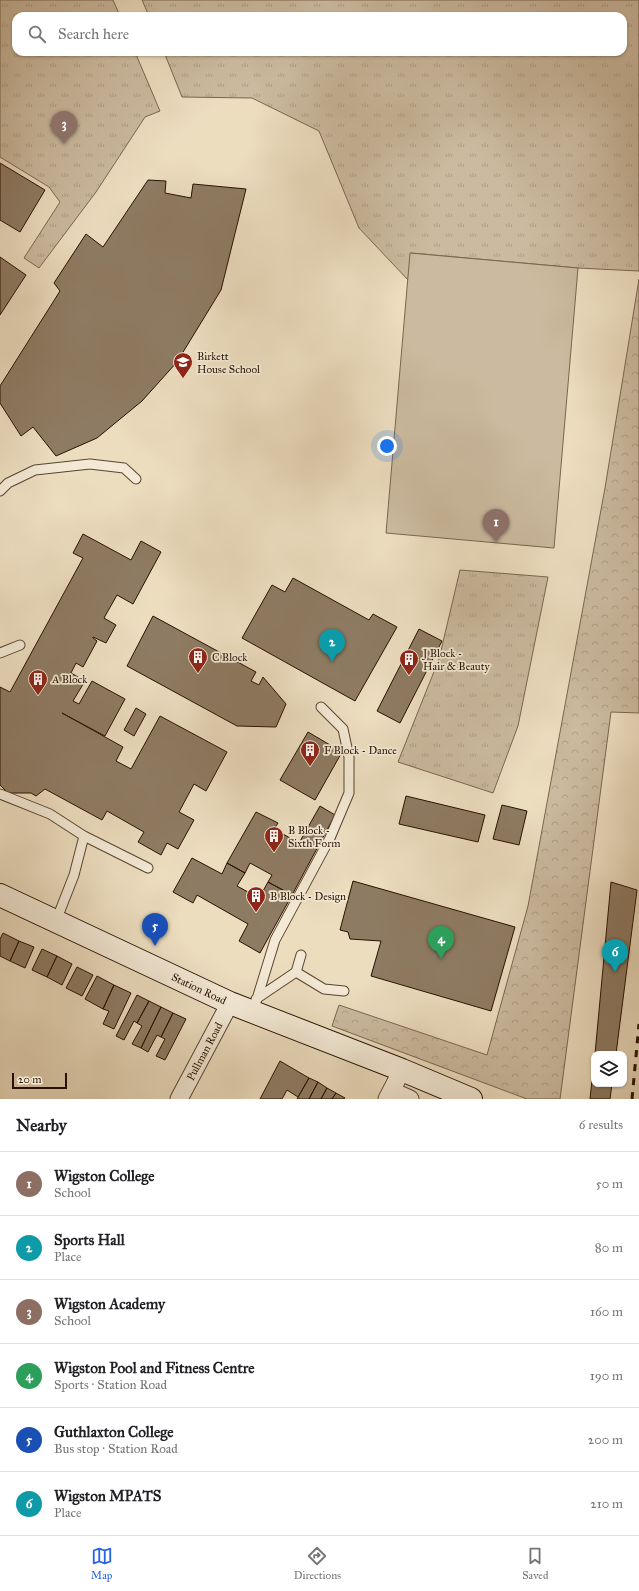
<!DOCTYPE html>
<html lang="en">
<head>
<meta charset="utf-8">
<style>
  :root { --surface:#fff; --page:#f2f2f2; --text:#202124; --muted:#757577; --line:#e0e0e0; --accent:#2563eb }
  body { margin:0; font-family:"IM FELL Great Primer",serif; background:var(--page); color:var(--text) }
  .controls { position:absolute; right:12px; bottom:12px; display:grid; overflow:hidden; border-radius:8px; box-shadow:0 1px 3px #0004 }
  .controls button { width:36px; height:36px; display:grid; place-items:center; padding:0; border:0; border-bottom:1px solid var(--line); background:var(--surface); color:var(--text); font:20px sans-serif }
  .scale { position:absolute; left:12px; bottom:10px; width:55px; box-sizing:border-box; padding-left:4px; border:2px solid #281100; border-top:0; font-size:11px; line-height:14px; white-space:nowrap; color:#281100; -webkit-text-stroke:3px #f3e9d5; paint-order:stroke }
  .you { position:absolute; left:387px; top:446px; width:14px; height:14px; margin:-10px; border:3px solid #fff; border-radius:50%; background:#1a73e8; box-shadow:0 0 0 6px #1a73e833 }
  .badge { display:grid; place-items:center; width:26px; height:26px; border-radius:50%; background:var(--accent); color:#fff; font-size:13px; font-weight:700 }
  .pin { position:absolute; translate:-50% -33px; filter:drop-shadow(0 1px 2px #0008) }
  .pin::after { content:''; position:absolute; top:21px; width:14px; height:12px; background:inherit; clip-path:polygon(0 0,100% 0,50% 100%) }
  .list { margin:0; padding:0; list-style:none }
  h2 { display:flex; justify-content:space-between; align-items:center; height:52px; margin:0; padding:0 16px; font-size:17px }
  h2 small { font-size:13px; font-weight:400; color:var(--muted) }
  .list li { display:grid; grid-template-columns:26px 1fr auto; gap:12px; align-items:center; box-sizing:border-box; height:64px; padding:0 16px; border-top:1px solid var(--line) }
  .list b { display:block; font-size:15px; white-space:nowrap }
  .list p { margin:0; font-size:13px; white-space:nowrap; color:var(--muted) }
  .list em { font-size:13px; font-style:normal; color:var(--muted) }
  .icon { flex:none; width:22px; height:22px; fill:none; stroke:currentColor; stroke-width:2; stroke-linecap:round; stroke-linejoin:round }
  .map { position:relative; flex:none; width:639px; height:1099px; overflow:hidden }
  .search { position:absolute; background:var(--surface); box-shadow:0 1px 3px #0004; left:12px; right:12px; top:12px; height:44px; display:flex; align-items:center; gap:10px; box-sizing:border-box; padding:0 14px; border-radius:12px; color:var(--muted); font-size:15px }
  .sheet { height:436px; background:var(--surface) }
  nav { display:flex; justify-content:space-around; align-items:center; box-sizing:border-box; height:56px; border-top:1px solid var(--line); background:var(--surface); font-size:11px; color:var(--muted) }
  nav a { display:grid; justify-items:center; gap:2px }
  nav .on { color:var(--accent) }
  .map>svg:first-child { display:block }
  .grass { fill:url(#grass-tufts); stroke:#7a6650 }
  .forest { fill:url(#forest-crowns); stroke:#7a6650 }
  .pitch { fill:#cbba9f; stroke:#7a6650 }
  .building { fill:#8e7b63; stroke:#281100 }
  .lines { fill:none; stroke-linecap:round; stroke-linejoin:round }
  .lane-casing { stroke:#594430; stroke-width:11 }
  .street-casing { stroke:#594430; stroke-width:19 }
  .secondary-casing { stroke:#281100; stroke-width:24 }
  .lane { stroke:#f3e9d5; stroke-width:9 }
  .street { stroke:#f3e9d5; stroke-width:17 }
  .secondary { stroke:#f3e9d5; stroke-width:22 }
  .rail { stroke:#281100; stroke-width:3; stroke-dasharray:7 7; stroke-linecap:butt }
  .labels { text-anchor:middle; stroke-width:3.5; stroke-linejoin:round; paint-order:stroke }
  .poi-label { font-size:11px; fill:#281100; stroke:#f3e9d5; text-anchor:start }
  .street-label { font-size:11px; fill:#281100; stroke:#f3e9d5 }
</style>
</head>
<body>
<div class="map">
<svg width="639" height="1099" viewBox="0 0 639 1099">
  <defs>
    <pattern id="grass-tufts" width="24" height="20" patternUnits="userSpaceOnUse"><rect width="24" height="20" fill="#cbba9f"/><path d="M3 7l-1-3M5 7V3M7 7l1-3M15 17l-1-3M17 17v-4M19 17l1-3" fill="none" stroke="#ae9f87"/></pattern>
    <pattern id="forest-crowns" width="20" height="18" patternUnits="userSpaceOnUse"><rect width="20" height="18" fill="#cbba9f"/><path d="M2 6a3 3 0 1 1 6 0M12 15a3 3 0 1 1 6 0" fill="none" stroke="#ae9f87"/></pattern>
  </defs>
  <rect width="100%" height="100%" fill="#ecddbf"/>
  <filter id="stains"><feTurbulence type="fractalNoise" baseFrequency=".005" numOctaves="4"/><feColorMatrix values="0 0 0 0 .2 0 0 0 0 .09 0 0 0 0 .02 0 0 0 .5 -.17"/></filter>
  <radialGradient id="worn" r=".72"><stop offset=".6" stop-color="#630" stop-opacity="0"/><stop offset="1" stop-color="#630" stop-opacity=".3"/></radialGradient>
  <path class="grass" d="M0,0H113L120,16H16V52H135L160,111L145,117L96,192L39,268L24,258L60,202L49,187L0,157Z
    M142,0H639V271L578,268L411,253L408,280L359,228L319,131L252,98L182,97L164,52H623V16H149Z
    M460,570L548,577L518,726L493,793L398,762L439,659Z"/>
  <path class="forest" d="M639,279V713L611,712L560,1099H527L332,1026L339,1005L487,1055L528,906L605,488Z"/>
  <path class="pitch" d="M410,253L578,268L554,548L386,533Z"/>
  <path class="building" d="M0,163L45,190L20,232L0,220Z
    M148,180L166,181L165,193L191,198L193,184L246,189L221,290L177,362L142,401L97,438L56,456L33,427L21,436L0,403V386L60,291L54,283L86,234L103,247Z
    M0,257L26,275L0,315Z
    M83,534L131,560L141,541L161,552L133,604L117,595L104,618L116,625L106,643L93,637V638L97,641L83,667L76,663L71,673L85,681L73,701L79,704L92,681L125,699L105,736L62,713L123,747L116,761L131,769L160,716L227,752L206,791L194,784L179,812L194,820L178,849L167,843L161,855L138,842L144,832L107,811L102,820L45,789L36,796L31,793H8L0,785V687L10,692L83,558L73,553Z
    M293,578L369,620L373,614L397,627L355,701L242,638L272,585L285,592Z
    M153,616L256,672L251,681L259,685L263,677L286,704L276,727L237,726L127,666Z
    M419,629L442,641L400,723L377,711Z
    M136,708L146,714L134,736L124,730Z
    M308,732L342,752L315,800L280,780Z
    M406,796L485,815L478,842L399,824Z
    M502,805L527,811L519,845L493,839Z
    M320,806L335,815L292,895L268,882L272,875L250,863L245,873L227,863L256,812L278,823L274,829L299,843Z
    M192,858L222,874L227,863L245,873L237,886L259,898L268,882L292,895L260,953L239,941L248,924L197,895L193,903L173,892Z
    M353,881L515,927L491,1011L371,976L381,941L350,939L348,932L340,930Z
    M611,882L637,890L616,1054H595Z
    M3,933L19,941L10,961L0,956V939Z
    M19,941L34,947L25,968L10,961Z
    M42,949L57,956L47,977L32,970Z
    M57,956L72,964L62,985L47,977Z
    M77,967L93,975L82,996L66,988Z
    M97,976L114,985L103,1009L85,999Z
    M114,985L131,993L114,1029L103,1024L109,1011L103,1009Z
    M137,995L149,1001L137,1023L134,1021L124,1040L116,1036Z
    M149,1001L161,1007L141,1048L132,1044L142,1026L137,1023Z
    M161,1007L173,1013L161,1037L157,1035L148,1052L141,1048Z
    M173,1013L186,1019L165,1060L156,1056L165,1039L161,1037Z
    M280,1061L309,1078L298,1097L287,1090L282,1099H260Z
    M594,1061V1084H612L610,1099H590Z
    M309,1078L318,1082L309,1099H297Z
    M318,1082L327,1088L321,1099H309Z
    M327,1088L336,1093L332,1099H321Z
    M336,1093L345,1098L344,1099H332Z"/>
  <g class="lines">
    <g class="lane-casing">
      <path id="lane" d="M0,491L8,483L35,470L90,464L124,468L136,479
        M0,653L20,645
        M0,794L50,814L84,836L74,875L56,921
        M84,836L148,868
        M296,972L301,955
        M256,999L296,972L324,989L344,991
        M253,1012L275,940L330,838L349,793V757L343,729L321,707"/>
    </g>
    <g class="street-casing">
      <g id="street">
        <path d="M392,1091L410,1099"/>
        <path id="s1" d="M179,1099L230,1003"/>
        <path d="M387,1099L402,1070"/>
      </g>
    </g>
    <g class="secondary-casing">
      <g id="secondary">
        <path id="s2" d="M0,895L230,1003L402,1070L471,1099"/>
      </g>
    </g>
    <use href="#lane" class="lane"/>
    <use href="#street" class="street"/>
    <use href="#secondary" class="secondary"/>
    <path class="rail" d="M632,1099L639,1024"/>
  </g>
  <defs>
    <g id="school-pin" transform="scale(1)"><path d="M0 17L-7.5 6A9.5 9.5 0 1 1 7.5 6Z" fill="#8f2418" stroke="#f3e9d5"/><path d="M0-5L7-2L0 1L-7-2ZM-4 1L0 2.5L4 1V4Q0 6-4 4Z" fill="#fff"/></g>
    <g id="building-pin" transform="scale(1)"><path d="M0 17L-7.5 6A9.5 9.5 0 1 1 7.5 6Z" fill="#8f2418" stroke="#f3e9d5"/><path d="M-4-6H4V6H1V3H-1V6H-4ZM-2.5-4.3h1.7v1.8h-1.7ZM.8-4.3h1.7v1.8H.8ZM-2.5-1h1.7V.8h-1.7ZM.8-1h1.7V.8H.8Z" fill="#fff"/></g>
  </defs>
  <g fill-rule="evenodd">
    <use href="#school-pin" x="183" y="362"/>
    <use href="#building-pin" x="198" y="657"/>
    <use href="#building-pin" x="409" y="659"/>
    <use href="#building-pin" x="38" y="679"/>
    <use href="#building-pin" x="310" y="750"/>
    <use href="#building-pin" x="274" y="836"/>
    <use href="#building-pin" x="256" y="896"/>
  </g>
  <g class="labels">
    <g class="poi-label">
      <text x="197" y="360">Birkett<tspan x="197" dy="13">House School</tspan></text>
      <text x="423" y="657">J Block -<tspan x="423" dy="13">Hair &amp; Beauty</tspan></text>
      <text x="212" y="661">C Block</text>
      <text x="52" y="683">A Block</text>
      <text x="324" y="754">F Block - Dance</text>
      <text x="288" y="834">B Block -<tspan x="288" dy="13">Sixth Form</tspan></text>
      <text x="270" y="900">B Block - Design</text>
    </g>
    <g class="street-label">
      <text dy="4" stroke="none"><textPath href="#s2" startOffset="220">Station Road</textPath></text>
      <text dy="4" stroke="none"><textPath href="#s1" startOffset="54">Pullman Road</textPath></text>
    </g>
  </g>
  <rect width="100%" height="100%" filter="url(#stains)"/>
  <rect width="100%" height="100%" fill="url(#worn)"/>
</svg>
<div class="controls">
<button><svg class="icon" aria-label="layers" viewBox="0 0 24 24"><path d="M12 4l9 5-9 5-9-5zM3 14l9 5 9-5"/></svg></button>
</div>
<div class="scale">20 m</div>
<div class="you"></div>
<div class="pin badge" style="left:496px;top:542px;background:#8d6e63">1</div>
<div class="pin badge" style="left:332px;top:662px;background:#0f9aa8">2</div>
<div class="pin badge" style="left:64px;top:144px;background:#8d6e63">3</div>
<div class="pin badge" style="left:441px;top:959px;background:#2e9e5b">4</div>
<div class="pin badge" style="left:155px;top:946px;background:#1a4fb4">5</div>
<div class="pin badge" style="left:615px;top:972px;background:#0f9aa8">6</div>
<div class="search"><svg class="icon" aria-label="search" viewBox="0 0 24 24"><circle cx="10" cy="10" r="6"/><path d="M15 15l6 6"/></svg>Search here</div>
</div>
<section class="sheet">
<h2>Nearby<small>6 results</small></h2>
<ul class="list">
<li><span class="badge" style="background:#8d6e63">1</span><div><b>Wigston College</b><p>School</p></div><em>50 m</em></li>
<li><span class="badge" style="background:#0f9aa8">2</span><div><b>Sports Hall</b><p>Place</p></div><em>80 m</em></li>
<li><span class="badge" style="background:#8d6e63">3</span><div><b>Wigston Academy</b><p>School</p></div><em>160 m</em></li>
<li><span class="badge" style="background:#2e9e5b">4</span><div><b>Wigston Pool and Fitness Centre</b><p>Sports · Station Road</p></div><em>190 m</em></li>
<li><span class="badge" style="background:#1a4fb4">5</span><div><b>Guthlaxton College</b><p>Bus stop · Station Road</p></div><em>200 m</em></li>
<li><span class="badge" style="background:#0f9aa8">6</span><div><b>Wigston MPATS</b><p>Place</p></div><em>210 m</em></li>
</ul>
</section>
<nav>
<a class="on"><svg class="icon" aria-label="map" viewBox="0 0 24 24"><path d="M3 6l6-2 6 2 6-2v14l-6 2-6-2-6 2zM9 4v14M15 6v14"/></svg>Map</a>
<a><svg class="icon" aria-label="directions" viewBox="0 0 24 24"><path d="M12 3l9 9-9 9-9-9zM9 14v-3h6M13 9l2 2-2 2"/></svg>Directions</a>
<a><svg class="icon" aria-label="saved" viewBox="0 0 24 24"><path d="M7 4h10v16l-5-4-5 4z"/></svg>Saved</a>
</nav>
</body>
</html>
